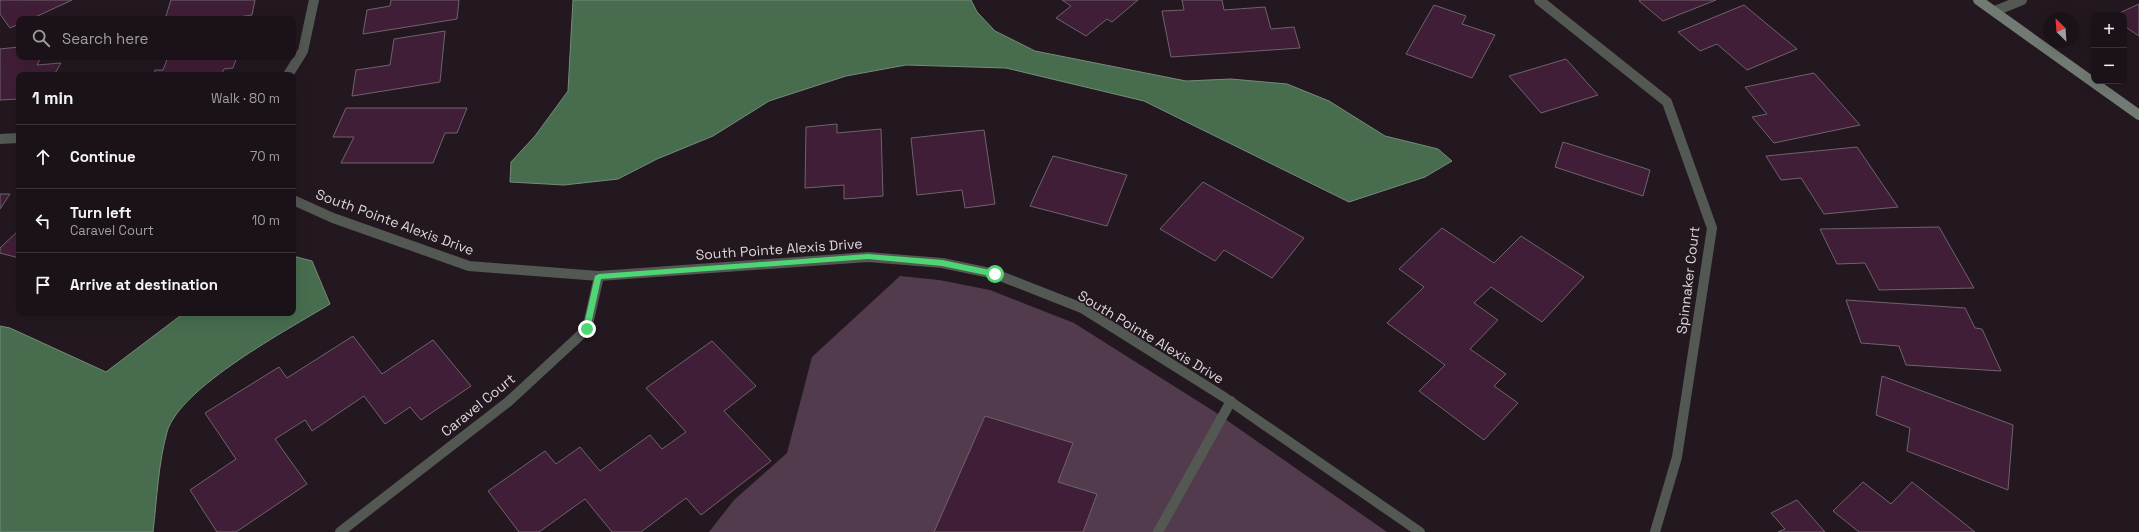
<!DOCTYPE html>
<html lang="en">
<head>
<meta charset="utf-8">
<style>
  :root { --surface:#1a1218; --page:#231b21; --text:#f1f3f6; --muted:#9f9ea2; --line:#383237 }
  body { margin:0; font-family:"Space Grotesk",sans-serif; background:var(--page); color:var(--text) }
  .controls { position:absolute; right:12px; top:12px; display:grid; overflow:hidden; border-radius:8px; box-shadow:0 4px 16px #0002 }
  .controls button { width:36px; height:36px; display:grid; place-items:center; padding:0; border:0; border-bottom:1px solid var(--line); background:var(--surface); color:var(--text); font:20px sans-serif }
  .compass { position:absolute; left:2043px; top:12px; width:36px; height:36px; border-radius:50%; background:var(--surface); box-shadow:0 4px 16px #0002; rotate:335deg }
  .stop { position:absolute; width:12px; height:12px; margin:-9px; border:3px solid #4ed675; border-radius:50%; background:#fff }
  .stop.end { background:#4ed675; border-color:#fff; box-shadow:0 1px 4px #0008 }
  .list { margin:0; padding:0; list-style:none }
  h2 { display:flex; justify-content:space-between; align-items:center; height:52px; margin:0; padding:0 16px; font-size:17px }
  h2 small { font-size:13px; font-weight:400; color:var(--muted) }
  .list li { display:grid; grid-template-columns:26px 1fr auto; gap:12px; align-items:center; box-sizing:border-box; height:64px; padding:0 16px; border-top:1px solid var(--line) }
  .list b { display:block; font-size:15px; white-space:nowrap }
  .list p { margin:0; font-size:13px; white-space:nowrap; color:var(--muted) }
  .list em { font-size:13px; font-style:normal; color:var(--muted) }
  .icon { flex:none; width:22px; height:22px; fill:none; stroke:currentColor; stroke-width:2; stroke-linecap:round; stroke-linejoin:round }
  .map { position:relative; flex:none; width:2139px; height:532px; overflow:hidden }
  .search { position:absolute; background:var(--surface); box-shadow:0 4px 16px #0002; left:16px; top:16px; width:280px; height:44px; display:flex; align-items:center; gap:10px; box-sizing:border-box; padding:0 14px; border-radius:8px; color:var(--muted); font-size:15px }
  .panel { position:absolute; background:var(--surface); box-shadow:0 4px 16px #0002; left:16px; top:72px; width:280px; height:244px; border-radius:8px }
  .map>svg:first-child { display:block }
  .green { fill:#523b4c }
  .water { fill:#476d4e; stroke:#748c78 }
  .building { fill:#401e37; stroke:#6f636b }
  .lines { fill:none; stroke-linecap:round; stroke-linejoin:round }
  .lane { stroke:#535853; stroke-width:10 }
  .street { stroke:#535853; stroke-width:10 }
  .secondary { stroke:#717a73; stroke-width:10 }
  .route { fill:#4ed675 }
  .labels { text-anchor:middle; stroke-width:3.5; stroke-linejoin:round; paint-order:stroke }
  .street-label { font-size:14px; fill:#ddd6db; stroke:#231820 }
</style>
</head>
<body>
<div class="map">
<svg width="2139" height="532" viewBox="0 0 2139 532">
  <rect width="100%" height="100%" fill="#231820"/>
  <path class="green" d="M900,276L939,280L990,290L1074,323L1215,412L1387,532H709L734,500L787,453L812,357Z"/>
  <path class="water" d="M573,0H971L977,12L995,31L1035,51L1186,81L1231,79L1287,84L1329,101L1385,136L1438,149L1452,161L1425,177L1349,202L1144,101L1006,68L906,65L846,76L769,101L713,136L657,159L618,179L564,185L510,182L511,162L535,136L568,91Z
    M293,256L312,261L330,304C289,329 180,387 167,432C158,465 157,499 153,532H0V326L10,328L106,372L184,313H293Z"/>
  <path class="building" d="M0,0H72L31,19H19V24L10,28L0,14Z
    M171,0H255L252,15L225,19H165Z
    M391,0H459L457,19L363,34L367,10L390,6Z
    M1062,0H1138L1112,22L1107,19L1086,36L1056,18L1071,6Z
    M1182,0H1222L1224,10L1265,7L1271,29L1294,27L1300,48L1171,57L1162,11L1184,10Z
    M1641,0H1716L1663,21L1639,1Z
    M2139,4V36L2124,26V15H2115Z
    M1434,5L1466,16L1462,24L1495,35L1472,78L1406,54Z
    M1744,5L1797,49L1747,70L1717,44L1700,51L1678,32Z
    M445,31L440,82L352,96L356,70L390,65L394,39Z
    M19,47V57H41L37,65L61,63L54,75H19V99L0,100V49Z
    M168,57H237L233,68L224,69L221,75H153L155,70H163Z
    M1566,59L1598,95L1541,113L1509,76Z
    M1814,73L1860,125L1774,143L1752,117L1767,114L1745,87Z
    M346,108H467L457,133H445L433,163H341L354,137H333Z
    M837,124V133L881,129L883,196L844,199V185L805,188L806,127Z
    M984,130L995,204L965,208L962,190L917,195L911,138Z
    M1563,142L1650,170L1643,196L1555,167Z
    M1857,147L1898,207L1824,214L1801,178L1781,180L1766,156Z
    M1053,156L1127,175L1107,226L1030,206Z
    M1203,182L1304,238L1272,278L1224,250L1215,261L1160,229Z
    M0,194H10L0,209Z
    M1939,227L1974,288L1879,290L1865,263L1837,264L1820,229Z
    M1442,228L1494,263L1521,236L1584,277L1542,322L1491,287L1474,303L1498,320L1470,349L1506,374L1494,386L1518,403L1484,440L1419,391L1445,365L1387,323L1424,287L1399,269Z
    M19,230V258L0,253V248Z
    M1846,300L1965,308L1975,328L1982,329L2001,371L1906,365L1899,346L1861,343Z
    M353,336L382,374L433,340L471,386L421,420L410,407L385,424L364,396L312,431L305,420L275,439L307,484L236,532H217L190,490L236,459L205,413L279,367L287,378Z
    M712,341L756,386L724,411L771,461L701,515L686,498L641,532H612L585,499L539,532H519L488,491L545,451L556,464L580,447L600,471L650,435L662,449L686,432L646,388Z
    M1882,376L2013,425L2008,490L1907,451L1910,428L1876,415Z
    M985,416L1073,443L1058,482L1097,494L1083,532H934Z
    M1863,482L1891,504L1912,482L1975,532H1859L1833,511Z
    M1797,500L1825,532H1778L1785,529L1771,513Z"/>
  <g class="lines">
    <path class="lane" d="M1158,532L1231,401"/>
    <path class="street" d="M1539,0L1667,102L1712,228L1677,457L1655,532
      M1995,11L2022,0
      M288,75L303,51L314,0
      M0,139L19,138
      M293,200L333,218L469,266L599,276L868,257L942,263L995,274L1082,308L1224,397L1420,532
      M340,532L508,402L587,329L599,276"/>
    <path class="secondary" d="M1978,0L2139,115"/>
  </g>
  <path class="route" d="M868,254L942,260L995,271L998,274L995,277L942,266L868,259L601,279L590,329L587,332L583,329L595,276L599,274Z"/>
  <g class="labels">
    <g class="street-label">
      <text transform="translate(395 222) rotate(20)" y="5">South Pointe Alexis Drive</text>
      <text transform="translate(779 249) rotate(-4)" y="5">South Pointe Alexis Drive</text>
      <text transform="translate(1688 280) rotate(-83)" y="5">Spinnaker Court</text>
      <text transform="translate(1151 337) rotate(31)" y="5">South Pointe Alexis Drive</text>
      <text transform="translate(478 405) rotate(-39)" y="5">Caravel Court</text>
    </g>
  </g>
</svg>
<div class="controls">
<button>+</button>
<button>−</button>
</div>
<svg class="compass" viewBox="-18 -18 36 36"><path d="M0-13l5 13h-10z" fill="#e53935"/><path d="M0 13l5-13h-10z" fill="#9f9ea2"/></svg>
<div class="stop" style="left:995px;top:274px"></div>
<div class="stop end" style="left:587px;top:329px"></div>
<div class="search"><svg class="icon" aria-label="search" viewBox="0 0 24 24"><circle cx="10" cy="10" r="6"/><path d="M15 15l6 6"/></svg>Search here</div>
<section class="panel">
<h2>1 min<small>Walk · 80 m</small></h2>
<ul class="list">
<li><svg class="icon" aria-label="ahead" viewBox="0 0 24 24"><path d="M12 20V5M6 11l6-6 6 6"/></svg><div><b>Continue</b></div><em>70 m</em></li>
<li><svg class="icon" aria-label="left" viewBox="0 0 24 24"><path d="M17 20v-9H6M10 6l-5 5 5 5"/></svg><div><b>Turn left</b><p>Caravel Court</p></div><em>10 m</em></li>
<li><svg class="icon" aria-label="arrive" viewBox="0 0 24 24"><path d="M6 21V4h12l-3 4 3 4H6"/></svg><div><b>Arrive at destination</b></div></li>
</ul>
</section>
</div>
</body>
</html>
